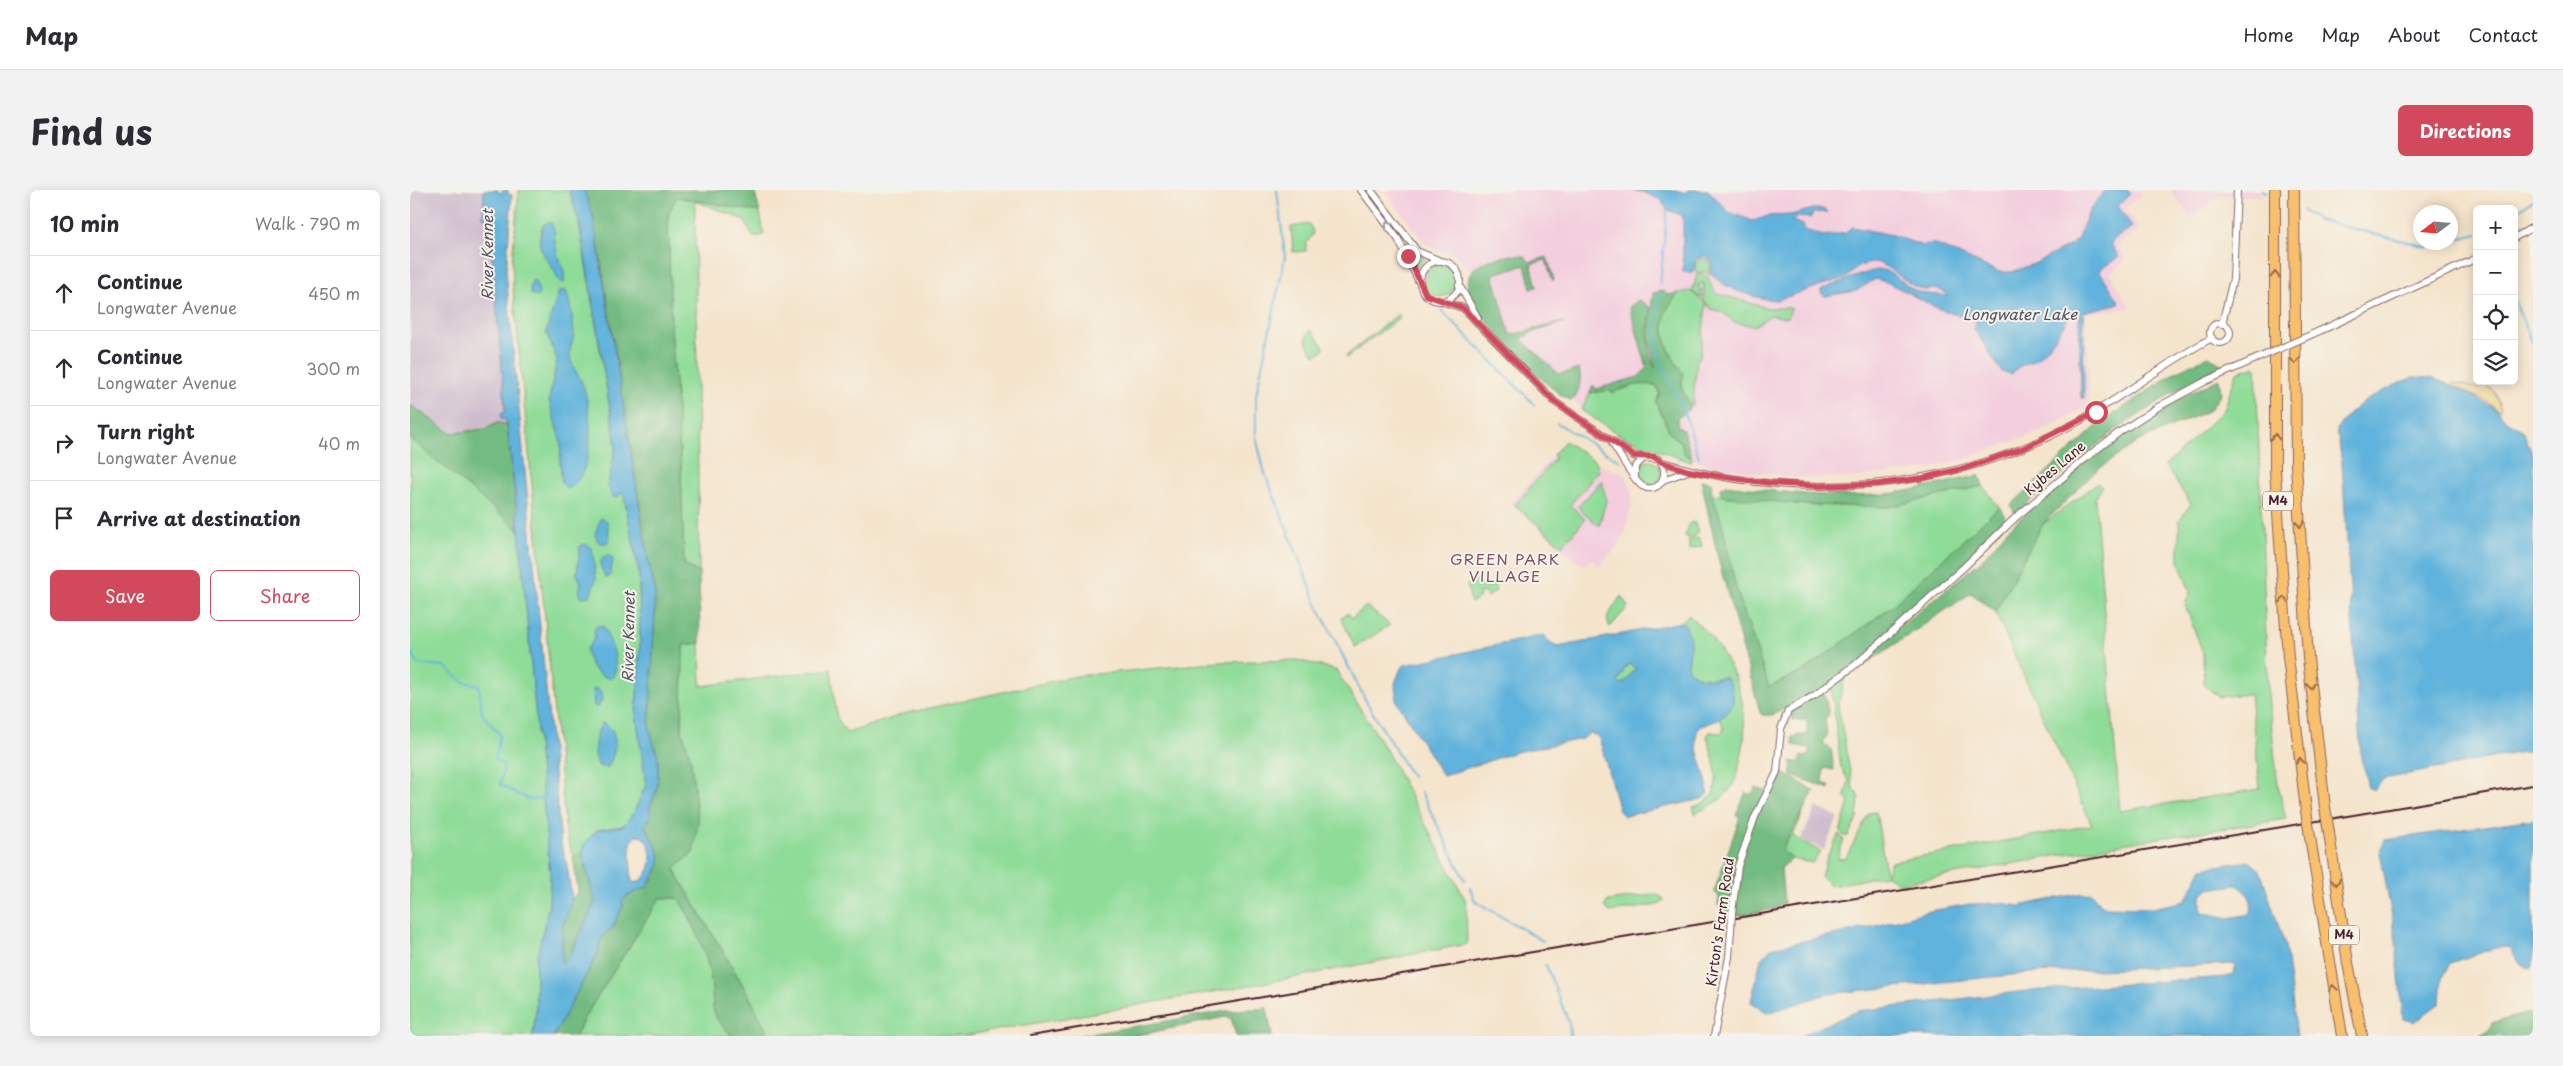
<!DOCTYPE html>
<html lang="en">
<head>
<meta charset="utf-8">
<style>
  :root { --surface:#fff; --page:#f2f2f3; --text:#2b2b33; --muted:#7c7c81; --line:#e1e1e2; --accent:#d1495b }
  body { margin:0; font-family:"Playpen Sans",sans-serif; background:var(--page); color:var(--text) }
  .controls { position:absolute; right:15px; top:15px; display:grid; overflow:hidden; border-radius:8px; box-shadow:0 2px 12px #0003 }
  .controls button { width:45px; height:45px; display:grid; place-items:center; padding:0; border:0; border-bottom:1px solid var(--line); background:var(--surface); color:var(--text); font:25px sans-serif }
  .compass { position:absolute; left:2003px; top:15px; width:45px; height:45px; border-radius:50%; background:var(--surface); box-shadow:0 2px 12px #0003; rotate:254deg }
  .stop { position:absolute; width:15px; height:15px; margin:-11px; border:4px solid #d1495b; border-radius:50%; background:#fff }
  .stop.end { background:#d1495b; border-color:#fff; box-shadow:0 1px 5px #0008 }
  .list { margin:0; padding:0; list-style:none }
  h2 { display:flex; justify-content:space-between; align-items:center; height:65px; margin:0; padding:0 20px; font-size:21px }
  h2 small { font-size:16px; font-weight:400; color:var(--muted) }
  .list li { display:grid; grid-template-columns:32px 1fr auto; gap:15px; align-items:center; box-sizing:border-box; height:75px; padding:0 20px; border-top:1px solid var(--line) }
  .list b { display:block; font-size:19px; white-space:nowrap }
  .list p { margin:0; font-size:16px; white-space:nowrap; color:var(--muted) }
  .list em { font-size:16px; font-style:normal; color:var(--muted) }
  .actions { display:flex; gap:10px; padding:15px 20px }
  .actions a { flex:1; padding:11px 0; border:1px solid var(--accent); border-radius:8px; text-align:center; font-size:18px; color:var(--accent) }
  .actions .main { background:var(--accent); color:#fff }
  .icon { flex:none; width:28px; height:28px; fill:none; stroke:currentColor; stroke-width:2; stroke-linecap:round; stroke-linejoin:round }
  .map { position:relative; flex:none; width:2123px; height:846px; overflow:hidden; border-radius:8px }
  header { display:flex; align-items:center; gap:30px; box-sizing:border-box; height:70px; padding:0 25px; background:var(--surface); border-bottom:1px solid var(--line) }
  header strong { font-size:24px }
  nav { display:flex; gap:28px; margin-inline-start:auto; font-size:18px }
  .intro { display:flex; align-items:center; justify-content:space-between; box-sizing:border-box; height:120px; padding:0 30px }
  h1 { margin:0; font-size:35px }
  .button { padding:12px 22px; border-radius:8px; background:var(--accent); color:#fff; font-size:18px; font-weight:700 }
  main { display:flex; gap:30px; padding:0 30px }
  aside { flex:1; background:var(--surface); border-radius:8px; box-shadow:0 2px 12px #0003 }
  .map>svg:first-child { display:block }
  .built { fill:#f3cfde }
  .industrial { fill:#cfbdce }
  .green { fill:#8fdc99; stroke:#6c7e62 }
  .forest { fill:#73bc81; stroke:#5e6e56 }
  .sand { fill:#eeda9e; stroke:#9c7c64 }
  .water { fill:#61b3dc; stroke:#566984; fill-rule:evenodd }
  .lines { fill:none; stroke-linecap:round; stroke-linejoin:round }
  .stream { stroke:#61b3dc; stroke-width:2 }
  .tertiary-casing { stroke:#866463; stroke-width:8 }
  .motorway-casing { stroke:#866463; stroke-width:12 }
  .tertiary { stroke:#fff; stroke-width:6 }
  .motorway { stroke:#f8bf6c; stroke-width:10 }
  .rail { stroke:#4a1f2b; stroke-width:2 }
  .tertiary-bridge-casing { stroke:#866463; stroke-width:8; stroke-linecap:butt }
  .motorway-bridge-casing { stroke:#866463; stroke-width:12; stroke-linecap:butt }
  .tertiary-bridge { stroke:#fff; stroke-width:6 }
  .motorway-bridge { stroke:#f8bf6c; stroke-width:10 }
  .oneway { stroke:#ae9aa0 }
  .oneway2 { stroke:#986748 }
  .route { stroke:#d1495b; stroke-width:6 }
  .labels { text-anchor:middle; stroke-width:4; stroke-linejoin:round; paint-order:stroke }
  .shield { fill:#f7f3e8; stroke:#7e5f64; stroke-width:1 }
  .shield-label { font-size:12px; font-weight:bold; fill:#4a1f2b }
  .street-label { font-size:14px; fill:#4a1f2b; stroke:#f7f3e8 }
  .water-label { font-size:15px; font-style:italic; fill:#525369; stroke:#f7f3e8 }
  .neighbourhood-label { font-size:15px; letter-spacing:1px; fill:#7e5169; stroke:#f7f3e8 }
</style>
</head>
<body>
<header>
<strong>Map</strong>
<nav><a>Home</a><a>Map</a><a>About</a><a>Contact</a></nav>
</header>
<div class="intro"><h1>Find us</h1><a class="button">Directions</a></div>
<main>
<aside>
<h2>10 min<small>Walk · 790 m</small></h2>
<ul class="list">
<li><svg class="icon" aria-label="ahead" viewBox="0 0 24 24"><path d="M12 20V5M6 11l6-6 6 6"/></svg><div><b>Continue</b><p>Longwater Avenue</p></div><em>450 m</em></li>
<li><svg class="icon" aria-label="ahead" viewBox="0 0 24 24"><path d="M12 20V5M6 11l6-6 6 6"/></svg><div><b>Continue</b><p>Longwater Avenue</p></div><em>300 m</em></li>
<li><svg class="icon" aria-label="right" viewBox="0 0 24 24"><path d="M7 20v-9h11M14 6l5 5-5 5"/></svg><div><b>Turn right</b><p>Longwater Avenue</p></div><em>40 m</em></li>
<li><svg class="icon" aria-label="arrive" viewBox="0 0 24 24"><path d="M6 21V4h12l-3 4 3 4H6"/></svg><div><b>Arrive at destination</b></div></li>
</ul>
<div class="actions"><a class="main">Save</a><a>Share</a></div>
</aside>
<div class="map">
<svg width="2123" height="846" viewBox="0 0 2123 846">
  <rect width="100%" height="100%" fill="#f7f3e8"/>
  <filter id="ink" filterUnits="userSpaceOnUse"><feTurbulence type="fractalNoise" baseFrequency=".02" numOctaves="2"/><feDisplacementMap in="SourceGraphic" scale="10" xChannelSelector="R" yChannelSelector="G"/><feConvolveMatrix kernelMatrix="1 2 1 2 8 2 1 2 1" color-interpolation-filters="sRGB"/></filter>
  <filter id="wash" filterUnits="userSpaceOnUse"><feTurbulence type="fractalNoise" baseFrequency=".0096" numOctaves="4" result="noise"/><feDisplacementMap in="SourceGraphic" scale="20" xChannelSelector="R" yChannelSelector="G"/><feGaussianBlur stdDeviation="1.12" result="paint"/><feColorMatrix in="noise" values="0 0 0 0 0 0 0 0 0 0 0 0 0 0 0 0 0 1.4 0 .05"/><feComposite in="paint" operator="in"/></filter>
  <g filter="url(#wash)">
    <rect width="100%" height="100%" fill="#f4e4cc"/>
    <path class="built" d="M974,0H1728L1732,5L1715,18L1729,39L1708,55L1716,70L1700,84L1721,118L1676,123L1680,212L1674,218L1632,241L1552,270L1517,279L1437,288L1382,287L1302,276L1231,251L1175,220L1147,199L1069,110L1065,85L1043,62L1028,60L1016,55Z
      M1760,0H1850L1851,6L1812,5L1780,27Z
      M1155,251L1193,276L1215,284L1221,298L1223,309L1215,343L1207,357L1189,376L1180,369L1175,376L1164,369L1101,313Z"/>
    <path class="industrial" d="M0,0H74L73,26L79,31L94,203L95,222L91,224V229L96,230L97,234L87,233L76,239L41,243L0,215Z
      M1406,617L1428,627L1414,660L1391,650Z"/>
    <path class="green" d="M109,0H159L166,16L206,255L198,296L214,305L229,383L230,453L226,523L236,595L224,622L213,636L187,640L173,656L172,662L163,667L156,645L153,615L103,99L102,70Z
      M953,0H958L1001,59L1016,69L1007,78L987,42Z
      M267,7L350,22L354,45L343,47L334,30L285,11L289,383L274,374L271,277L261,137L258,24Z
      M899,34L903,41L902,46L896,53V61L883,62L881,37Z
      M1292,68L1300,72V86L1294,81L1286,83L1285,73Z
      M1014 91a16 16 0 1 1 32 0a16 16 0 1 1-32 0Z
      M1292,83L1299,89L1305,103L1358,118H1381L1378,128L1361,125L1344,136L1323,132L1313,122L1301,119L1293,109L1294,93L1288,95L1291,99V108L1282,102L1287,85Z
      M1280,101L1295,113L1296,116L1290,168H1287L1283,216C1274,211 1269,195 1273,186C1262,166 1246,143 1257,119C1260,112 1266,109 1268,103Z
      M988,124L990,127L936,168V166Z
      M901,140L915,158L906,166C899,158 891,149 901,140Z
      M1846,176L1858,505L1868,596L1876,629L1712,654L1489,694L1476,685L1421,696L1411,686L1418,665L1429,644L1434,650L1427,669L1436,668L1459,623L1466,622L1476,684L1481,672L1682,635L1585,422L1632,335L1688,293L1692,297L1685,308L1710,621L1850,599L1840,504L1809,507L1794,495L1793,463L1775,415L1780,402L1769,372V330L1781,314L1755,276L1814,220L1827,182Z
      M1230,194L1246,195L1250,206L1246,212L1261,245L1271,251L1274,264L1282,268L1281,272L1230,254L1208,244L1171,220L1180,203L1200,200L1203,202Z
      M0,215L41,243L76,239L87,233L97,234L109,340L140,685L139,715L126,770V820L123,846H0Z
      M1155,251L1186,272L1189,281L1160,315L1175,329L1152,356L1105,315L1145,268L1143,265Z
      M1227 283a12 12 0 1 1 24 0a12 12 0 1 1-24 0Z
      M1192,290L1196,311L1189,336L1168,317Z
      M1573,296L1589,317L1481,417L1394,481L1359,497L1326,398L1312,334L1302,304L1395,315L1477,317Z
      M1284,332L1288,342L1285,346L1278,348L1275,346L1280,333Z
      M1286,348L1290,349L1292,356L1279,360V350Z
      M1065,387L1077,397L1084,395L1086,401L1077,407L1075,403L1069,402L1070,407L1061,413L1057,395Z
      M1211,406L1218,417L1201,436H1199L1197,427Z
      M956,416L980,435L945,457L931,428L938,423L942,428Z
      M1278,425C1321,460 1344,513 1331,568C1328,580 1326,594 1317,603C1309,613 1296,617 1285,624L1283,617C1320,607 1303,571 1297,546L1300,542L1311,543L1314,539L1310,528L1315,525L1314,487C1300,489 1289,490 1278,480L1277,437L1271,432Z
      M290,453L291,496L421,479L427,528L437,543L497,523L666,486L810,472L887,470L926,480L975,558L1056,711L1057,754L876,789L553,846H359L338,804L264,679L283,662L281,571L272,541L273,455Z
      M1220,474L1226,478L1215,492L1211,494L1208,492L1217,475Z
      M1435,487L1428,516L1443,598L1449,607L1447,629L1438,646H1434L1430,642L1439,612L1435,605L1439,591L1431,578L1421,497Z
      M1396,616L1383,646L1411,662L1402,673L1382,669L1372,660Z
      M1247,704L1254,709L1252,713L1248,715L1200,722L1194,717L1198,711Z
      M257,707L268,708C283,731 294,756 300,783C306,815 295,822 323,846H166L174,828L250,708Z"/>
    <path class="forest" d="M174,0H344L350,22L267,7L258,24L261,137L271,277L274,374L289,383L290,453L273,455L272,541L281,571L288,633L283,663L264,679L338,804L359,846H323C295,822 306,815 300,784C294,756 283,731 268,708H250L174,828L166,846H144L190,759C187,750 194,742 202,739L213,716L212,711C223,695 244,704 250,671C248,656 236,647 234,634L240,629L239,619L247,599L248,583V568L239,537L245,420V400L238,370L188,53Z
      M1101,65L1115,66L1119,72L1137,67L1144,90H1142L1136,70L1121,74L1127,97L1121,98L1115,75L1083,84L1100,145L1154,132L1121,143L1111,149L1149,184L1169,179C1172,187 1169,201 1165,208L1161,210C1140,205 1072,129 1062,110C1059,104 1057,94 1059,87C1065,70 1086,69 1101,65Z
      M1253,101L1258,105L1268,103C1266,110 1259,114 1256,122C1249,144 1260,167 1273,182L1272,199L1281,217L1267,229L1268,237L1273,240L1282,268L1274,264L1271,251L1261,245L1246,212L1250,203L1246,195C1232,194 1217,194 1203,203L1201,200L1180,203L1183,195L1186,199L1228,187L1237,178L1220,119V116L1229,110L1241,118C1239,137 1235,161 1245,178L1238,145L1243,103Z
      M1799,166L1813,176L1759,205L1700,244L1605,323L1601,315L1688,235L1767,181Z
      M1809,189L1811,203L1800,220L1729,251L1687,280L1632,335L1585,422L1561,403L1414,502L1419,525L1415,529L1417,546L1412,552L1421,559L1424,580L1414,578L1413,593L1419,595V599L1382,585L1381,572H1391L1390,567L1399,566L1401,558L1383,555L1382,547L1397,544V530H1383L1382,521L1402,505L1362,525H1352L1350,522L1309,372L1291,290L1301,292L1302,304L1312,333L1326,398L1359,497L1394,481L1481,417L1589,317C1596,324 1596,330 1591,339L1462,460L1572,370L1597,340L1701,251L1750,218Z
      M0,215L41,243L76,239L87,233L97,234L109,340L0,248Z
      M1569,285L1573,296L1478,317L1395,315L1312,306L1310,299L1316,295C1369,302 1424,309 1478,304C1508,300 1539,292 1569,285Z
      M1372,582L1404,601L1372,660L1382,669L1371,678L1374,713L1364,719L1319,727L1308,715L1309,706L1304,702L1330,627L1326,625L1336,602L1341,605L1346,597L1359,603Z
      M172,662L185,712L178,725V732L167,747L158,769L152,773V738L162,709L168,701L163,667Z
      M857,818L862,846H826L821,828L815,827L724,846H667L816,821Z
      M2114,824H2123V846H2070L2080,839L2082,833Z"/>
    <path class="sand" d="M2042,193L2070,199L2075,194L2084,201L2091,219L2089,221L2075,210L2040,197Z"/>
    <path class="water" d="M74,0H88L91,4L93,0H98V4L102,5L96,84L151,654L157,675L162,709L152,738V773C159,772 180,722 185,712L172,662L173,656L187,640L213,636L224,622L236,595L226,523L230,453L229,383L214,305L211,303L208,307H203L198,296L206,255L170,35L159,0H174L183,25L238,370L245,400V420L239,537L248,568V583L247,599L239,619L242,626L234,634L249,662L250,675L237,697L217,706L212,711L213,716L202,739C194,742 192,748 188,756L190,759L144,846H123L126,820V770L139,715L140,685L109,340L97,234L96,230L91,229V224L95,222L94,203L79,31L73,27ZM227,645C247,649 245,690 224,693L221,689C223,677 215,653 227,645Z
      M1220,0H1265L1276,3L1278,0H1298L1319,22L1343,31L1358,26L1381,25L1403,19H1414L1418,22L1403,23L1400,28L1385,27L1383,31L1393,35L1395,40L1414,46L1436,43L1442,37L1482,45L1513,56L1522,53L1589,82H1602L1626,73L1661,55L1668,48L1680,19L1696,0H1719L1720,4L1708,16L1722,37L1703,50L1701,54L1709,67L1689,80L1710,113L1673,122L1674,208H1671L1669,122L1660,124C1650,141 1642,155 1627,168C1619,175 1608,173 1602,184L1592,182L1563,137L1567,133L1561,126L1555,128L1527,118L1479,93L1465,89L1446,101L1415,106L1411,103V100C1419,96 1467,77 1473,80C1485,84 1495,95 1506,101C1514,105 1527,104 1536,106V103L1527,99L1515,100L1504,96L1472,74L1465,72L1449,76L1437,87L1367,110C1350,110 1309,98 1302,83C1301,80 1302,74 1302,71L1294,66L1285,70L1283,82H1273V26L1257,19L1251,10L1233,2Z
      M140,32C147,41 143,48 146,58C149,71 156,79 154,93C147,92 148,88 145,82C135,64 123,58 134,34Z
      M122,91H125L129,102L127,107L121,104L120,99Z
      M155,100C159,103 164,137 164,144C163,152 159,158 160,167C162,177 171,188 174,198C182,224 186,285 157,299L152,294L150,273L151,254L139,210L147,169L136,142L149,101Z
      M2003,187L2022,188L2048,198L2086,219L2095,230L2114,242L2123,267V560L1973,589L1964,600L1957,597V587L1951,569L1932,273L1927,239C1944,212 1975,200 2003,187Z
      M191,328L197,331L199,346L198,353H191L187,350L185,344Z
      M176,354L182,359L186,388L180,406L172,407L169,403L171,393L167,384L170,356Z
      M198,365L203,369L200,387H195L190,374L193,367Z
      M1271,432C1285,444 1279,464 1278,480C1289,490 1300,489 1314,487C1320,490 1321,494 1322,500C1329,524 1308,529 1289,537C1278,557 1301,584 1297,606L1292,609L1214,626L1209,621L1189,547L1180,543L1172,549L1106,562L1033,586L986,510L985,493L991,478L995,475L1134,445L1141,454L1148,457ZM1220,474L1226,478L1215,492L1211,494L1208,492L1217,475Z
      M187,436H193C201,452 211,473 202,489C185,485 180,476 176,460L185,448L184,440Z
      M183,499H188C193,505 193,510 188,517L184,516Z
      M192,533C211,539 206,564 197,578L189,576C182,566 185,544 192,533Z
      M2123,629V776L2120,778L2111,775L2099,757L2085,758L2040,773L2032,787L2030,813L2004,832L1993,829L1985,743L1970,662L1975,650Z
      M1839,671L1850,680L1875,755L1887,846H1391L1447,821L1617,801L1816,787L1825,783L1824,774L1620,783L1417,804L1358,823L1341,812L1351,769L1361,758L1470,735L1515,722L1560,714L1592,713L1609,716L1668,704L1682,703L1693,717L1743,718L1775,711L1792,678ZM1827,695C1839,702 1843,710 1841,724L1818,728L1791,722V707L1799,699Z"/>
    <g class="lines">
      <path class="stream" d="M867,0L875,67L846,205V247L855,284L909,419L958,515L1002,587
        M1852,0L1856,2
        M1893,20L1908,30L2018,57L2035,52
        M2104,23L2123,10
        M2040,51L2067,44
        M1250,95L1257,19
        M1249,104L1245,149L1250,170L1276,227L1289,268
        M2104,110L2123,154
        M1031,120L1124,214
        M1147,233L1210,271
        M0,460L8,474L34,476L53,492L69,495L72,524L90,545L85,569L94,576L90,595L120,610L134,608
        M1011,602L1055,690
        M1060,698L1065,711L1133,751
        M1136,775L1159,833L1160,846"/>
    </g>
  </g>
  <g filter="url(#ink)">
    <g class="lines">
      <g class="tertiary-casing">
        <path id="tertiary" d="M951,0L988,49L1009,92
          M961,0L1007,61L1028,70
          M2104,48L2123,37
          M1010 91a20 20 0 1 1 40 0a20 20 0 1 1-40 0Z
          M1049,95L1068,128
          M1031,111L1053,118L1145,212L1224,266L1234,268
          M1800 143a10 10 0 1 1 20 0a10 10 0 1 1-20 0Z
          M1812,134L1823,89L1827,0
          M1914,139L2067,68
          M1202,253C1209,263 1223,290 1232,296C1250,306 1262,281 1248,269L1234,268L1225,277V287
          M1252,272C1387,313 1539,302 1664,234C1712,208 1754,173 1802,148
          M1253,290L1278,281
          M1322,723L1328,676L1345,627L1367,582L1371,539L1378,521L1405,505L1445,475L1553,378L1605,328L1682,263L1711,241L1748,217L1796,191
          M1304,846L1319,767L1321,740"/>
      </g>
      <g class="motorway-casing">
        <path id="motorway" d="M1865,0V280L1878,467L1896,620
          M1884,0L1886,275L1898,468L1915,617
          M1919,643L1938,773L1952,846
          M1900,647L1932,846"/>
      </g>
      <use href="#tertiary" class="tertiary"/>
      <use href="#motorway" class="motorway"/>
      <path class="rail" d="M620,846L2123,595"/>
      <g class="tertiary-bridge-casing">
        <path id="tertiary-bridge" d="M1796,191L1914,139
          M1321,740L1322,723"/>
      </g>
      <g class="motorway-bridge-casing">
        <path id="motorway-bridge" d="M1915,617L1919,643
          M1896,620L1900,647"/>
      </g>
      <use href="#tertiary-bridge" class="tertiary-bridge"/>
      <use href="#motorway-bridge" class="motorway-bridge"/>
    </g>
    <defs><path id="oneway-chevron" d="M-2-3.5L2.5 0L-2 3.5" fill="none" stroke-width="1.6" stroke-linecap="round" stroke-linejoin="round" transform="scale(1.25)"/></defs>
    <use class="oneway" href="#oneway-chevron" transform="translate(978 35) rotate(-127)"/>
    <g class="oneway2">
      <use href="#oneway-chevron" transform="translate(1865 85) rotate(-90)"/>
      <use href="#oneway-chevron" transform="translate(1885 171) rotate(90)"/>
      <use href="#oneway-chevron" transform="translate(1865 247) rotate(-90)"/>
      <use href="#oneway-chevron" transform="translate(1890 334) rotate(86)"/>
      <use href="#oneway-chevron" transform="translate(1874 410) rotate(-94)"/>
      <use href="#oneway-chevron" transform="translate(1901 496) rotate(83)"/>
      <use href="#oneway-chevron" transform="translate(1890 571) rotate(-97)"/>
      <use href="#oneway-chevron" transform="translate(1926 692) rotate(82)"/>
      <use href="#oneway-chevron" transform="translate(1923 798) rotate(-100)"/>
    </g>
  </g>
  <g class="lines" filter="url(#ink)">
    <path class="route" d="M998,66L1016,105L1053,118L1145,212L1224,266L1244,267L1252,272L1279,281L1308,286L1360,293L1409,296L1469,294L1513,288L1556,278L1614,258L1686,222"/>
  </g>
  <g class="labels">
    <g class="shield">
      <rect x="1853" y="301.5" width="30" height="19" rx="4"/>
      <rect x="1919" y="735.5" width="30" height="19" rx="4"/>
    </g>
    <g class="shield-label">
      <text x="1868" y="315">M4</text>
      <text x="1934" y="749">M4</text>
    </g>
    <g class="street-label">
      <text transform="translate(1645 278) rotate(-40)" y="5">Kybes Lane</text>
      <text transform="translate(1310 732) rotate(-82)" y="5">Kirton's Farm Road</text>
    </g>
    <g class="water-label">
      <text transform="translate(78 65) rotate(-90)" y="5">River Kennet</text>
      <text x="1610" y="130">Longwater Lake</text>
      <text transform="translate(219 447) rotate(-89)" y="5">River Kennet</text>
    </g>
    <g class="neighbourhood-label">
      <text x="1095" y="375">GREEN PARK<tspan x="1095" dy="17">VILLAGE</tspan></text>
    </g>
  </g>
</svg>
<div class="controls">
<button>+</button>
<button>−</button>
<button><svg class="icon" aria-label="locate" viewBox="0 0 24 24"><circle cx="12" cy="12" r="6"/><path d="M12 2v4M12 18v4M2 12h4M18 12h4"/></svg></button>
<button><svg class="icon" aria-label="layers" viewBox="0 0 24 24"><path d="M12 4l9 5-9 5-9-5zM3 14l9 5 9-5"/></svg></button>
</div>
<svg class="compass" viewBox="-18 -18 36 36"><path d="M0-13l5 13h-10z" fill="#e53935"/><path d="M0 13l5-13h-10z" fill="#7c7c81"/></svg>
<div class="stop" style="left:1686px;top:222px"></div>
<div class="stop end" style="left:998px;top:66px"></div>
</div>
</main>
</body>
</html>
